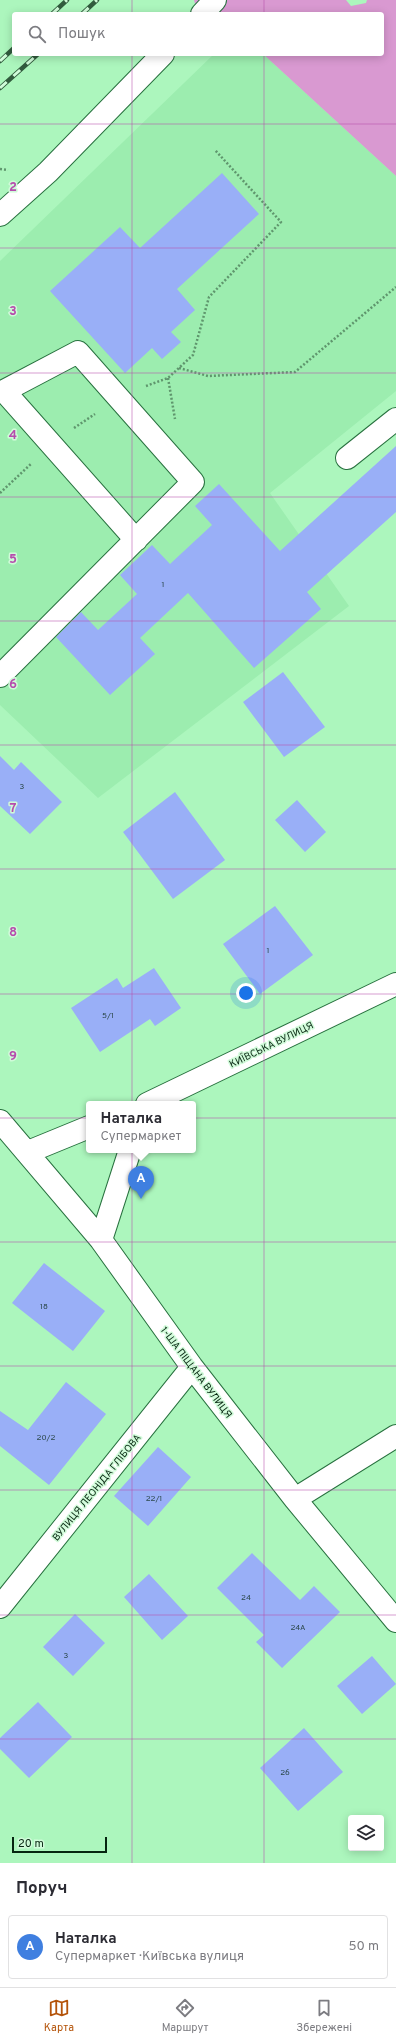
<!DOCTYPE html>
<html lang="uk">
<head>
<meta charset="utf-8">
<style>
  :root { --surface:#fff; --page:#f7f7f7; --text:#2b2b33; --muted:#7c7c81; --line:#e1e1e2; --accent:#b45309 }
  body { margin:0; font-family:Overpass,sans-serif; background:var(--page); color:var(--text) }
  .controls { position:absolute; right:12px; bottom:12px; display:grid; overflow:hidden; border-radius:4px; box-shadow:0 2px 10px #0003 }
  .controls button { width:36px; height:36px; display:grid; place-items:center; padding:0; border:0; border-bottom:1px solid var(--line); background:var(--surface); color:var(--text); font:20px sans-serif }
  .scale { position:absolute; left:12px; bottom:10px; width:95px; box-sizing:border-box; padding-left:4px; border:2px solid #062510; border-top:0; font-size:11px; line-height:14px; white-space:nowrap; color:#062510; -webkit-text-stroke:3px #d0fbd9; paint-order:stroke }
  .you { position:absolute; left:246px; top:993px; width:14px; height:14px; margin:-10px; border:3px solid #fff; border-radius:50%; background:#1a73e8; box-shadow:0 0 0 6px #1a73e833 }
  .badge { display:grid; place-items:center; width:26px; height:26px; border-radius:50%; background:var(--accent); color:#fff; font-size:13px; font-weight:700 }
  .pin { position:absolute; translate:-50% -33px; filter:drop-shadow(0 1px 2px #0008) }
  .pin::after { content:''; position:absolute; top:21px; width:14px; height:12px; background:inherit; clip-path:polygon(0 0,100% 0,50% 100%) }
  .popup { position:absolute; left:86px; top:1101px; width:110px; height:52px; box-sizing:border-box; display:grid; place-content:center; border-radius:4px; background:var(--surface); filter:drop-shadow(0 1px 3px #0005); font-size:13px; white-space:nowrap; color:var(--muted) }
  .popup b { font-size:15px; color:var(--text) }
  .popup::after { content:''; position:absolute; left:50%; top:100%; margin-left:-8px; border:8px solid transparent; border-top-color:var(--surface) }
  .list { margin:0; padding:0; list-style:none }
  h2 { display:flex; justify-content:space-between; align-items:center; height:52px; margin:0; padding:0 16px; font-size:17px }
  h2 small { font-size:13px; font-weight:400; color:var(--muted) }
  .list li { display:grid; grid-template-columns:26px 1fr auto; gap:12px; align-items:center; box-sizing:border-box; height:64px; margin:0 8px 8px; padding:0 8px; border:1px solid var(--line); border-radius:4px }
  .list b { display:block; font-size:15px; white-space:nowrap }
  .list p { margin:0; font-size:13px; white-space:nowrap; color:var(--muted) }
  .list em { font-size:13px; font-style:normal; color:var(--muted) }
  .icon { flex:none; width:22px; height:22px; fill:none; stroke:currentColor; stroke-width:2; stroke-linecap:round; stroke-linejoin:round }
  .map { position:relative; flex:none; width:396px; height:1863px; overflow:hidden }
  .search { position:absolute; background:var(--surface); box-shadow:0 2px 10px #0003; left:12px; right:12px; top:12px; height:44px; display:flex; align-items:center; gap:10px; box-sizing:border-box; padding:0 14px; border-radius:4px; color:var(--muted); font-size:15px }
  .sheet { height:124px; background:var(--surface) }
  nav { display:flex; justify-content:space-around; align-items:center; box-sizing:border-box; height:56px; border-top:1px solid var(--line); background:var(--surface); font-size:11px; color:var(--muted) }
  nav a { display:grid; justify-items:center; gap:2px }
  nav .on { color:var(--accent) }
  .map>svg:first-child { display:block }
  .built { fill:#9cedaf }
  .forest { fill:#d999d1 }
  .building { fill:#99aff7 }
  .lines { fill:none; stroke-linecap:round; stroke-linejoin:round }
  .minor-casing { stroke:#28713f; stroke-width:24 }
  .path { stroke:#5f966d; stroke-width:2.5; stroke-dasharray:2 2; stroke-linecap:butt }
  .minor { stroke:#fff; stroke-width:22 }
  .rail-casing { stroke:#315b3d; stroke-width:4.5 }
  .rail { stroke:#d0fbd9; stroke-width:3; stroke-dasharray:9; stroke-linecap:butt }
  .grid { fill:none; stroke:#b64cad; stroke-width:1; stroke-opacity:0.55 }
  .labels { text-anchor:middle; stroke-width:3; stroke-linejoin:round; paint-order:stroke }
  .number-label { font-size:8px; fill:#2b484a }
  .street-label { font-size:10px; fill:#062510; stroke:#d0fbd9 }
  .grid-label { font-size:13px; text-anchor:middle; font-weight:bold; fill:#b64cad; stroke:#d0fbd9; stroke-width:3; stroke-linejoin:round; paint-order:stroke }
</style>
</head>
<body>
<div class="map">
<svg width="396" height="1863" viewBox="0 0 396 1863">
  <rect width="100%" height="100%" fill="#acf6bd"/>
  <path class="built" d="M214,54H263L396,176V391L270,493L349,606L98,798L0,705V261Z"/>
  <path class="forest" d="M194,0H346L351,6L366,3L367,0H396V176L263,54H382V14H198Z"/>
  <path class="building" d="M222,173L259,214L177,289L195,310L171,332L181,342L162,359L152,348L125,373L50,291L120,227L140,248Z
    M396,446V512L307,592L321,609L254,668L188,593L140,638L155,654L110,695L56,637L81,612L98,630L137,594L120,575L152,545L170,564L212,525L195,506L219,484L280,551Z
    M283,672L325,727L284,757L243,702Z
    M0,756L14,770L21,762L62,802L30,834L0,806Z
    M175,792L225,860L173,899L123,832Z
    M297,800L326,832L305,852L275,820Z
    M275,906L313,955L260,994L223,944Z
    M154,968L181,1008L155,1026L150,1019L100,1052L71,1008L117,978L123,988Z
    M44,1263L105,1311L73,1351L12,1303Z
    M66,1382L106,1414L49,1485L0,1446V1411L28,1430Z
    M158,1447L191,1477L148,1526L114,1496Z
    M252,1553L300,1600L314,1586L340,1612L282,1668L256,1642L264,1635L217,1588Z
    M149,1574L188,1616L162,1640L124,1597Z
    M75,1614L105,1643L73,1676L43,1647Z
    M372,1656L396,1684L362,1714L337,1686Z
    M38,1702L72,1737L29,1778L0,1749V1738Z
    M304,1728L343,1772L298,1811L260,1768Z"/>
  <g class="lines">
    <g class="minor-casing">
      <path id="minor" d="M202,14L215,0
        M0,215L48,172L163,54
        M347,458L396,419
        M0,676L193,482L78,352L4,391L136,540
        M147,1104L396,984
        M0,1121L101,1240L192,1367L295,1499L396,1621
        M28,1152L89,1127
        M101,1240L130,1150
        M295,1499L396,1436
        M0,1607L192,1367"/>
    </g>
    <path class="path" d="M0,169L8,170
      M179,368L208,376L295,372L396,287
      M168,378L175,419
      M146,386L168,378L193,355L209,297L281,222L215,150
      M74,428L95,414
      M0,493L32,463"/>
    <use href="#minor" class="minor"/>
    <g class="rail-casing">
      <path id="rail" d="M52,14L67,0
        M82,14L97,0
        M0,61L14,48
        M0,88L38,54"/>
    </g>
    <use href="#rail" class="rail"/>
  </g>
  <path class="grid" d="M132,0V14M264,0V14M132,54V1863M264,54V1863M0,124H396M0,248H396M0,373H396M0,497H396M0,621H396M0,745H396M0,869H396M0,994H396M0,1118H396M0,1242H396M0,1366H396M0,1490H396M0,1615H396M0,1739H396"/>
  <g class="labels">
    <g class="number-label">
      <text x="163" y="587">1</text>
      <text x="22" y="789">3</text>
      <text x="268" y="953">1</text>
      <text x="108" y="1018">5/1</text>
      <text x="44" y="1309">18</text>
      <text x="46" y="1440">20/2</text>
      <text x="154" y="1501">22/1</text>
      <text x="246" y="1600">24</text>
      <text x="298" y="1630">24А</text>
      <text x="66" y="1658">3</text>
      <text x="285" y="1775">26</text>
    </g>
    <g class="street-label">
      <text transform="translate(271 1044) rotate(-26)" y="4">КИЇВСЬКА ВУЛИЦЯ</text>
      <text transform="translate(197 1372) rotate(53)" y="4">1-ША ПІЩАНА ВУЛИЦЯ</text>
      <text transform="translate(96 1487) rotate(-51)" y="4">ВУЛИЦЯ ЛЕОНІДА ГЛІБОВА</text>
    </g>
  </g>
  <g class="grid-label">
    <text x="13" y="191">2</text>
    <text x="13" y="315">3</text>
    <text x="13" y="439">4</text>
    <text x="13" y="563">5</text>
    <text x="13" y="688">6</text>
    <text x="13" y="812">7</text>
    <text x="13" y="936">8</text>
    <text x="13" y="1060">9</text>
  </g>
</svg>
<div class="controls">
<button><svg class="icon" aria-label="layers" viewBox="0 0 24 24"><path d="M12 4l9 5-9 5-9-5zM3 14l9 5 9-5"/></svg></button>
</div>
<div class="scale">20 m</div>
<div class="you"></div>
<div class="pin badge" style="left:141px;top:1199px;background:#3f7fe0">A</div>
<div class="popup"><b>Наталка</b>Супермаркет</div>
<div class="search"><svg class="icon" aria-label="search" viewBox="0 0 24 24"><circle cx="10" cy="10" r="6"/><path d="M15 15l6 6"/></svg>Пошук</div>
</div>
<section class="sheet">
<h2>Поруч<small></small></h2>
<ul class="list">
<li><span class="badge" style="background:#3f7fe0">A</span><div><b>Наталка</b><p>Супермаркет · Київська вулиця</p></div><em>50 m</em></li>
</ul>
</section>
<nav>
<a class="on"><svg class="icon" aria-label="map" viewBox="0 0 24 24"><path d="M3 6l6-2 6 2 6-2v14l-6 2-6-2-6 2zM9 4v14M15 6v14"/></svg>Карта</a>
<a><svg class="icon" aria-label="directions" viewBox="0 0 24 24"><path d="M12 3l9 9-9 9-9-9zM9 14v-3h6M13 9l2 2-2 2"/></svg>Маршрут</a>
<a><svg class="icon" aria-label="saved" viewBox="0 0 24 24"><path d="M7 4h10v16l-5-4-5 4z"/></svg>Збережені</a>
</nav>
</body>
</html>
